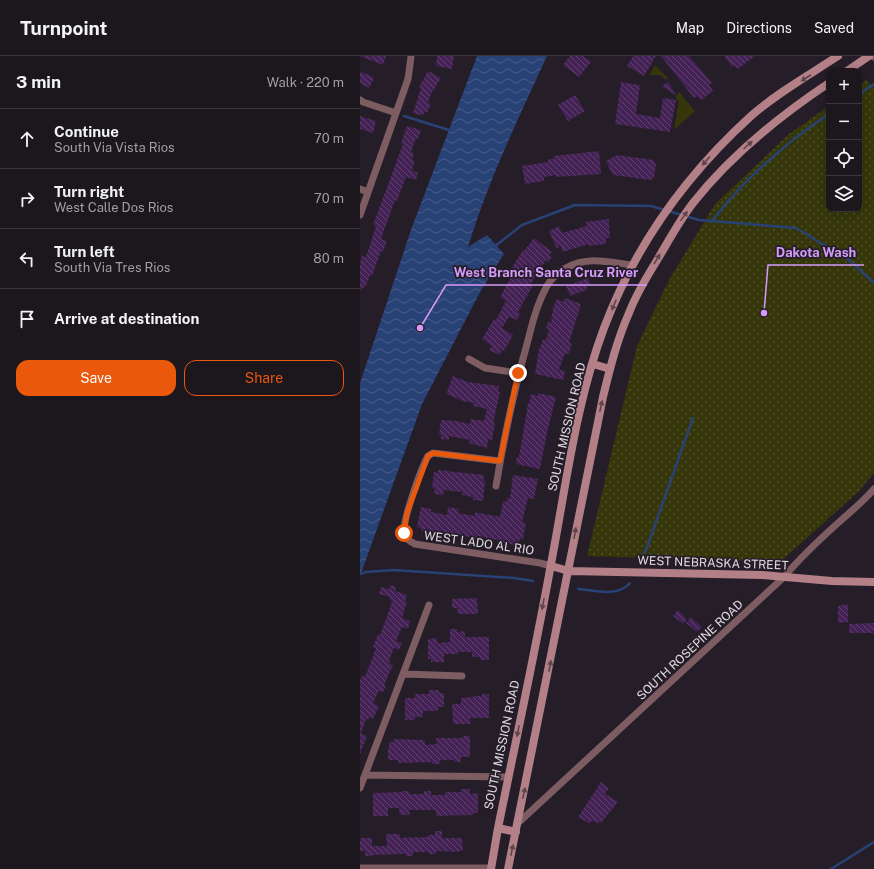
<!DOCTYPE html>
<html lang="en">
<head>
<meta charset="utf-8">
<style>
  :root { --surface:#1c161d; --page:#29232a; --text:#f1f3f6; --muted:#a09fa4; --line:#3a353b; --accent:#ea580c }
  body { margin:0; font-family:"Public Sans",sans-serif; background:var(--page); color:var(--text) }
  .controls { position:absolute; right:12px; top:12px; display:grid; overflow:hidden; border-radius:8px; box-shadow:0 2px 10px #0003 }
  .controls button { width:36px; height:36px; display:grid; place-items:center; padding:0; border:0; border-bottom:1px solid var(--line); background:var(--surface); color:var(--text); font:20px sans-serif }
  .stop { position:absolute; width:12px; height:12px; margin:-9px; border:3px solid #ea580c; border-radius:50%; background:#fff }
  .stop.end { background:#ea580c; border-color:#fff; box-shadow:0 1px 4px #0008 }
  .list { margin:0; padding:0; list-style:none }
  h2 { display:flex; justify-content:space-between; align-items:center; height:52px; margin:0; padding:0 16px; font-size:17px }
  h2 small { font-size:13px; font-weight:400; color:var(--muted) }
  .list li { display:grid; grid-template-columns:26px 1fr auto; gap:12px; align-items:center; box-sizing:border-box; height:60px; padding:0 16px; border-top:1px solid var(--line) }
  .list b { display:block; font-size:15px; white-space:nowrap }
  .list p { margin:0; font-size:13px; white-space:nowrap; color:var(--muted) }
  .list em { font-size:13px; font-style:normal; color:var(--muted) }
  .actions { display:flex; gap:8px; padding:12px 16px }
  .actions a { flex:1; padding:9px 0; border:1px solid var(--accent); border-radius:12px; text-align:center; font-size:14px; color:var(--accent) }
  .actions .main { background:var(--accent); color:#fff }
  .icon { flex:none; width:22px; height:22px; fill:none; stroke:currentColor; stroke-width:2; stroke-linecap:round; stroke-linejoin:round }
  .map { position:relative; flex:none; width:514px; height:813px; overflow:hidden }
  header { display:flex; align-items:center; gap:24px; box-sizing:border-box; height:56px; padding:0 20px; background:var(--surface); border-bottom:1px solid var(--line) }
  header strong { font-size:19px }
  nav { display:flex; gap:22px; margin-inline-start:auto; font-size:14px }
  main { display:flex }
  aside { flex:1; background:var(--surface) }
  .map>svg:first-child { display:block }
  .green { fill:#35370b }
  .park { fill:url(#park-dots) }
  .water { fill:url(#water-waves) }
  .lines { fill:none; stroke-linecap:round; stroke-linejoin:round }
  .stream { stroke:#294276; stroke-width:2.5 }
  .building { fill:url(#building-back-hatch) }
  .street { stroke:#7d5d62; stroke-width:7 }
  .secondary { stroke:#b38087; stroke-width:8 }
  .oneway { fill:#5e454d }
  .route { stroke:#ea580c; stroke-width:5 }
  .labels { text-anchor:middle; stroke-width:3.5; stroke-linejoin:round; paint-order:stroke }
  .street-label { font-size:12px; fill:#e0dae1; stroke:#251d27 }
  .leader { fill:none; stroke:#d59bfa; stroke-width:1.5 }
  .callout-dot { fill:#d59bfa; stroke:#251d27; stroke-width:1.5 }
  .callout-label { font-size:13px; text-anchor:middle; font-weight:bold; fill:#d59bfa; stroke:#251d27; stroke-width:3.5; stroke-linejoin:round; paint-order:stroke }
</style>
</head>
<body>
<header>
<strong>Turnpoint</strong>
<nav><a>Map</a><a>Directions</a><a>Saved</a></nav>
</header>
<main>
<aside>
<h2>3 min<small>Walk · 220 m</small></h2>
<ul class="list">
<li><svg class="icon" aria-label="ahead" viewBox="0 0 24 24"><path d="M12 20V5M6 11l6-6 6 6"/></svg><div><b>Continue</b><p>South Via Vista Rios</p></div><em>70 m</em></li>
<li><svg class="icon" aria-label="right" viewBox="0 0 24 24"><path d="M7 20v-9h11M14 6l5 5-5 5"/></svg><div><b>Turn right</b><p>West Calle Dos Rios</p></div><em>70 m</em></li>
<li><svg class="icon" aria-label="left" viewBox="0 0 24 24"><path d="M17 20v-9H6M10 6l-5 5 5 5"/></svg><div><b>Turn left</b><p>South Via Tres Rios</p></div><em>80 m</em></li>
<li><svg class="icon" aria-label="arrive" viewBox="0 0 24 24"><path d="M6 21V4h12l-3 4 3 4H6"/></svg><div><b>Arrive at destination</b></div></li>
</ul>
<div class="actions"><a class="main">Save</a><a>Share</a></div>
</aside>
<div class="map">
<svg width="514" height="813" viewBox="0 0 514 813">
  <defs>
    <pattern id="park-dots" width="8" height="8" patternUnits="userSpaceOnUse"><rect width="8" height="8" fill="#35370b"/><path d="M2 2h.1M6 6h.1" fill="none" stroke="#52532e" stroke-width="1.8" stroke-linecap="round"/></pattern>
    <pattern id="water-waves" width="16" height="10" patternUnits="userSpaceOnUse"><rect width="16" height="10" fill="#294276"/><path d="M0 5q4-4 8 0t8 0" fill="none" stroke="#485d89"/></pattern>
    <pattern id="building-back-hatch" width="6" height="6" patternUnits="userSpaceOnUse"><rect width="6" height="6" fill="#442256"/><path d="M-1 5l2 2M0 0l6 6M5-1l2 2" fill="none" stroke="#5f426e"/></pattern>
  </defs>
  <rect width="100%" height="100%" fill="#251d27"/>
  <path class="green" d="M295,9L308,22L306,24L300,19H289Z
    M319,36L335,55L314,74L319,46L315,41Z"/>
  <path class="park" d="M506,24L514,31V417L498,436L420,506L227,500L277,290L309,224L355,148L429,78L469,50V153H499V29Z"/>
  <path class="water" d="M117,0H187C158,63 128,125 108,191L127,179L144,198L120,236L62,348L0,520V327L52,171Z"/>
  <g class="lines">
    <path class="stream" d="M499,38L514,28
      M44,60L92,75
      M352,165C385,122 424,88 469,58
      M134,191L162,169L215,149L291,150L339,164L436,172L489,204L514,227
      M281,504L286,494L333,362
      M0,518L6,516L33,514L154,522L173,525
      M218,533C234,534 257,542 270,527
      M471,813L514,786"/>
  </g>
  <path class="building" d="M0,0H26L23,9Z
    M77,0H94L92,13L76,10Z
    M210,0H223L231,6L219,21L203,9Z
    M273,0H296L284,20L267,10Z
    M301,0H329L352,27L349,29L353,35L341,44L337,40L334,42Z
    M364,0H395L378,13L374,9L372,11Z
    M0,15L14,22L9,32L0,27Z
    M68,15L81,22L71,38L68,47L71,48L67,57L64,56L63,60L53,57L61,32L59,31Z
    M261,26L280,29L276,58L300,62L303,42L316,44L310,76L255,68Z
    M308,26L317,40L302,30Z
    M215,39L225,55L208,65L198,49Z
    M0,60L16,65L13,77L0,73Z
    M47,70L61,74L58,83L56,82L51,96L54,97L52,104L55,105L52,114L58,117L56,124L46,121L37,145L35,144L21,183L27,185L23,196L21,195L12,220L10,219L6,230L0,234V208L2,200L6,201L16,170L13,169L43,88L41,87Z
    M239,95L241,118L196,121V119L184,121V125L165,128L162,110L188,106V103H194V100Z
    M257,99L293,104L296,108L294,122L290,124L253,119L246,105Z
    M249,163L250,182H246V188L228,190V188L203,196L200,189L197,193L189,175L199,170L202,177L227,170L226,166Z
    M174,182L192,196L189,199L192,201L188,206L186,204L170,229L172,231L163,247L158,256L160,258L157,264L149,261L142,272L153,279L144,295L142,294L139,299L129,294L132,290L122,283L134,263L136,264L146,245L140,241L153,217L150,215L163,194L164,195Z
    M228,222L231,229L226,231L227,234L210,240L206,230Z
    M205,242L221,248L209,287H212L209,298L205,297L199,314L205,315L203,324L175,318L179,292L180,293L183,283L186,284L189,273L186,272L188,266L191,267L193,252L197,243L203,246Z
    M93,320L108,326L139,330L138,336H140L133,367H135L132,384L128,383L127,392L109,387L110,384L89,380V384L81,383V379H79L81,364L97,365L110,368L111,363L124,365L127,353L113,350L114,347L101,345V344L86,338Z
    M178,337L196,341L187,377L180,413L156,408L157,401H159L168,347L169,348L171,338L178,340Z
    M78,414L124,419L123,425H125L123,445L113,444V441L102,439V436L84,434L83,439L74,438L75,433L72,432L74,416L78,417Z
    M153,419L178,423L174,443L168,442L162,466L166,467L163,483H160L159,490L142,486V485L118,480V482L67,475V476L61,475V472L57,471L61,451L71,453V456L87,459L88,451L99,453L98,457L115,460V456L140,461L143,445L147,446V442L150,443Z
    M30,529L36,531L35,535L47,539L45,545L47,546L42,562L50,565L48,573L42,571L36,585L42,587L39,594L34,592L29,605H30L29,607L33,609L24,629L26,630L23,636L19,635L13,647L19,650L13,663L9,661L8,664L6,663L1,678L7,680L0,698V624L2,620L5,621L16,592L13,591L18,578L20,579L31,549L32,545L29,544L30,541L19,538L21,531L29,533Z
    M117,542L118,558H98L97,552H92V543Z
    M488,548V566L478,567V550Z
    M318,554L327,563L323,568L313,560Z
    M331,561L342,571L337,576L326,567Z
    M514,567V577H489V568Z
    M90,573H97V576L105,575V581H129V604H120V601H112V596H98V598H84V606H71V603H68V583L77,582V587L90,586Z
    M69,634H79V637H84V651H78V655H63V661H55V664H45V642H55V638H69Z
    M122,638H129V662H110L111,668H93L92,648H101V642L113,641V640H122Z
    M103,680H110V701H101V706H94V704H80V708H72V706L38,707V704H28V691H29V686H34L33,683L65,684V689L77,688L76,682H103Z
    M241,726L249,732L245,738L258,746L241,767L239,765L238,768L232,764L230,768L218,761Z
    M101,733H110V738L118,737V757H113V759L76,760V754H49L50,759H40L39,752H28V760H13V737L42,736V735H49V738H64V735H71V739H85V736H101Z
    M75,775H82V782H102L103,795H99V796L76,795V798H69V796H53V800H46V798L12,799L13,800H5V795H0V782H12V790H27L26,778H40V782L68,781V779H75Z"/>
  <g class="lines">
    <path class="street" d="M514,0V1
      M0,44L3,46L36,57
      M0,133L8,136
      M0,159L48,23L51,1
      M109,303L125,312L158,317
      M140,405L73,397L68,400C61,413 42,465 44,478C45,483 51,486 55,488L180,507L191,510
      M136,430C144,382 154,334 167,288C172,268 177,248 187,230C191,223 198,216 206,212C228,200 248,206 272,209
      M44,618L102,620
      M5,719L148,721
      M0,732L69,549
      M157,768L424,521C440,502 459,484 478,467C490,456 503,446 514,433
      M0,812H131"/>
    <path class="secondary" d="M487,15L509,0
      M233,308L250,313
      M191,510L209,515L402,519L472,525L514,526
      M138,772L156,776
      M131,813L138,772C156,684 175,597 191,508C206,430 216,346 244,272C275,190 326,119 391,60C417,37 449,19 478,0
      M148,813L243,341C250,312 257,284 269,257C276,239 286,222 296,206C308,186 319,165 333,147C371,99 418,61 469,27"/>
  </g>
  <defs><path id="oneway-solid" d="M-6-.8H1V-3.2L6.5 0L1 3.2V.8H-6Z"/></defs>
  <g class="oneway">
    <use href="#oneway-solid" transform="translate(446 22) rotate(147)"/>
    <use href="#oneway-solid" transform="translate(388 89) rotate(-42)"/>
    <use href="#oneway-solid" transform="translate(346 105) rotate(132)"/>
    <use href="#oneway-solid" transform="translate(324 160) rotate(-54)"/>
    <use href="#oneway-solid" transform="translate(297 203) rotate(-60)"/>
    <use href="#oneway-solid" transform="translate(254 249) rotate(113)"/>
    <use href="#oneway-solid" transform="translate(241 350) rotate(-78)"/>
    <use href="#oneway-solid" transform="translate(215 477) rotate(-80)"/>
    <use href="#oneway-solid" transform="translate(183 548) rotate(101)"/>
    <use href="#oneway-solid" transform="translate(190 610) rotate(-79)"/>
    <use href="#oneway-solid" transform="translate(158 675) rotate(101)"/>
    <use href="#oneway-solid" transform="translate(164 737) rotate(-78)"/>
    <use href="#oneway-solid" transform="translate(152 794) rotate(-78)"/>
  </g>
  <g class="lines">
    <path class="route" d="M44,477L47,457L68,400L73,397L140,405L158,317"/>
  </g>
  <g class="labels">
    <g class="street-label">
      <text transform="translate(207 371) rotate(-77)" y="4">SOUTH MISSION ROAD</text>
      <text transform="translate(119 487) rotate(8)" y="4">WEST LADO AL RIO</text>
      <text transform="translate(353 507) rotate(2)" y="4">WEST NEBRASKA STREET</text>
      <text transform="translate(330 594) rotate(-43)" y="4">SOUTH ROSEPINE ROAD</text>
      <text transform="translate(142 689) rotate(-78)" y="4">SOUTH MISSION ROAD</text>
    </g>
  </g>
  <path class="leader" d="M404 257L408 209H504M60 272L86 229H287"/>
  <g class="callout-dot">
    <circle cx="404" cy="257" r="4"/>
    <circle cx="60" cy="272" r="4"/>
  </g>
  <g class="callout-label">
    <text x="456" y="201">Dakota Wash</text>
    <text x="186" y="221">West Branch Santa Cruz River</text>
  </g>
</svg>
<div class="controls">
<button>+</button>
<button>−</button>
<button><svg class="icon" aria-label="locate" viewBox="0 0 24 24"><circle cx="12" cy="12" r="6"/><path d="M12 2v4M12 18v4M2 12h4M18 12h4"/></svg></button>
<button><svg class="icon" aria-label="layers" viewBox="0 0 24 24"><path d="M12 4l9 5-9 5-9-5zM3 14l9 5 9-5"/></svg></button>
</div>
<div class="stop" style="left:44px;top:477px"></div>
<div class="stop end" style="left:158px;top:317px"></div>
</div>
</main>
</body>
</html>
